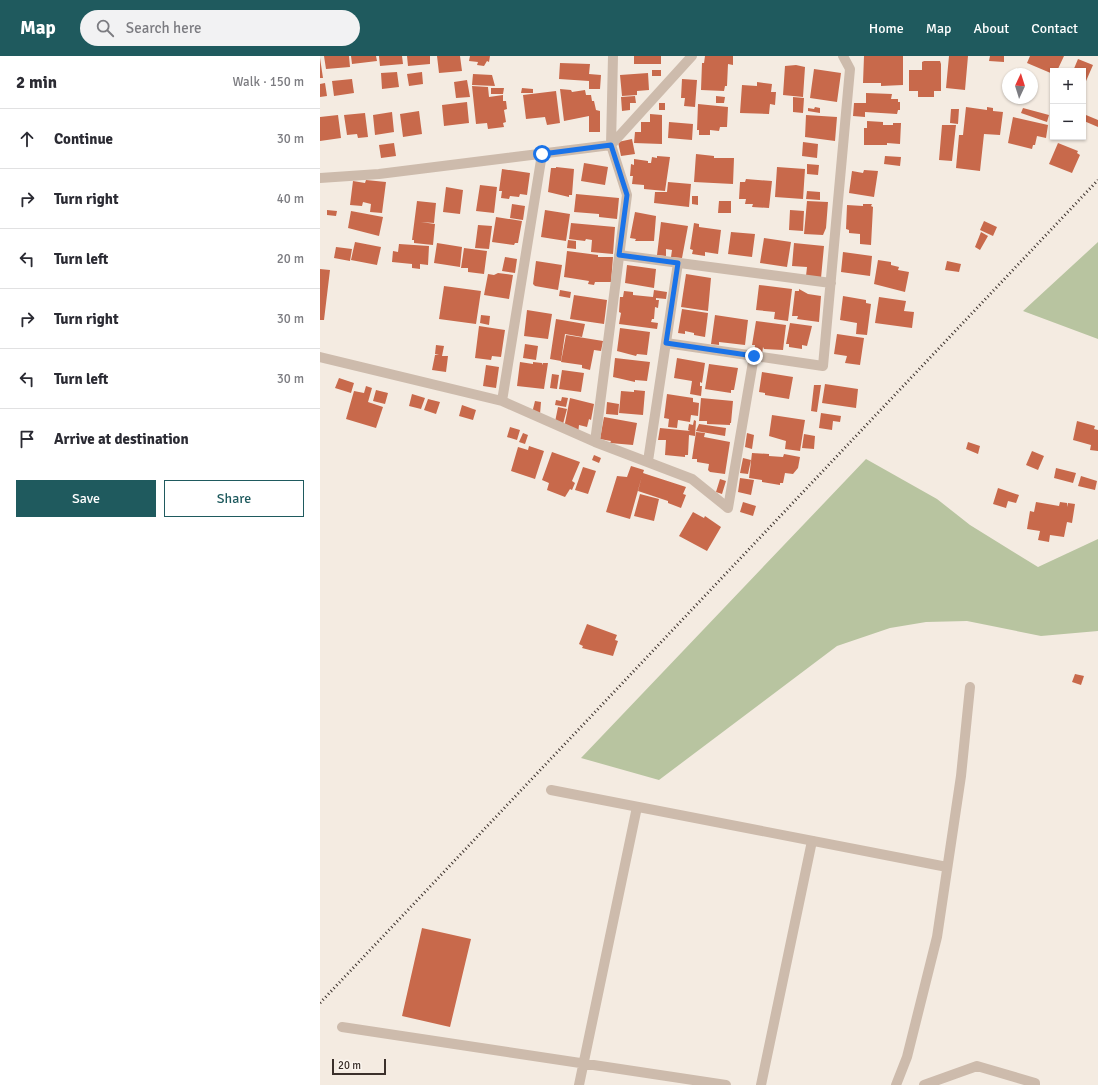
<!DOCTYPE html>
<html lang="en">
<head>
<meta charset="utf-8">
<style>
  :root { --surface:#fff; --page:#f2f2f3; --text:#2b2b33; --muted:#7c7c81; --line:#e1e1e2; --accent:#1f5a5e }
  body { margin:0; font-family:Signika,sans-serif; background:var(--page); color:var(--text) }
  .controls { position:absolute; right:12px; top:12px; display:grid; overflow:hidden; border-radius:0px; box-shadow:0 1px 3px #0004 }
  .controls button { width:36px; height:36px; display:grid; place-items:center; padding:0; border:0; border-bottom:1px solid var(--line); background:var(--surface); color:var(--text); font:20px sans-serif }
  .compass { position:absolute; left:682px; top:12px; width:36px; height:36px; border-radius:50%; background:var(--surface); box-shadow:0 1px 3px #0004; rotate:4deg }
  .scale { position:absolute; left:12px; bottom:10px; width:54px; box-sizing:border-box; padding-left:4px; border:2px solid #3b302b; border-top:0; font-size:11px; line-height:14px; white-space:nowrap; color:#3b302b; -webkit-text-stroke:3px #fbf5ee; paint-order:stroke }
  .stop { position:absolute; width:12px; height:12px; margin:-9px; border:3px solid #1a73e8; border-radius:50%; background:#fff }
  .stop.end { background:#1a73e8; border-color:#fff; box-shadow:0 1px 4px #0008 }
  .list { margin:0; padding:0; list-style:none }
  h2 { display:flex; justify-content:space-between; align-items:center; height:52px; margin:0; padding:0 16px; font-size:17px }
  h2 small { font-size:13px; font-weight:400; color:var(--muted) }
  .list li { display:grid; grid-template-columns:26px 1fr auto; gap:12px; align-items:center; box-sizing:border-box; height:60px; padding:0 16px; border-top:1px solid var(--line) }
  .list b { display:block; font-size:15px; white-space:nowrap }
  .list em { font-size:13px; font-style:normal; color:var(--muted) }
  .actions { display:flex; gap:8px; padding:12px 16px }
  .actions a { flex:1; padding:9px 0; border:1px solid var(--accent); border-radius:0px; text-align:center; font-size:14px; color:var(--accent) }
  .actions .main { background:var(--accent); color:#fff }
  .icon { flex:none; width:22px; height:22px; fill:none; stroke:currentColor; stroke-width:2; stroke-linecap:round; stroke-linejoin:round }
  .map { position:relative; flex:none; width:778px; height:1029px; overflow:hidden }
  header { display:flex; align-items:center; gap:24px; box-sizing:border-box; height:56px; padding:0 20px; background:var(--accent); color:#fff }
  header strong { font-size:19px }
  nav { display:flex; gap:22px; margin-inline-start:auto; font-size:14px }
  .search { width:280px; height:36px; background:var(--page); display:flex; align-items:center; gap:10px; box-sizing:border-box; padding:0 14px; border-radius:22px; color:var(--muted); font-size:15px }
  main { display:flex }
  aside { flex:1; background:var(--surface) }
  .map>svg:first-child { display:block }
  .green { fill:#b8c4a0 }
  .building { fill:#c8694b }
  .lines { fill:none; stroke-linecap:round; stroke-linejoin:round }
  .lane { stroke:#cdbbac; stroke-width:10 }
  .street { stroke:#cdbbac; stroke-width:10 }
  .rail { stroke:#3b302b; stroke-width:3; stroke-dasharray:1 3; stroke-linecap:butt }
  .route { stroke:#1a73e8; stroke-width:5 }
</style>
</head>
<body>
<header>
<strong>Map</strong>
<div class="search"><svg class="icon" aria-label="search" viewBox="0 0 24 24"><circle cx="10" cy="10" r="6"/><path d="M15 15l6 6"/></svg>Search here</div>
<nav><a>Home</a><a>Map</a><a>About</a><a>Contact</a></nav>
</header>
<main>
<aside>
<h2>2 min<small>Walk · 150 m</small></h2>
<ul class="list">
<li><svg class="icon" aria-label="ahead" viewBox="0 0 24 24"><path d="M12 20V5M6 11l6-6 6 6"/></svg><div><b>Continue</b></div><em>30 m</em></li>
<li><svg class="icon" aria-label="right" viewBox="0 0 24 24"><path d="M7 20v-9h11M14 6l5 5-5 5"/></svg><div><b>Turn right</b></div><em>40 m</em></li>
<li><svg class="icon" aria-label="left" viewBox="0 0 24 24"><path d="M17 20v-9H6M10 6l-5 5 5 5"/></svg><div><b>Turn left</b></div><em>20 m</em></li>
<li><svg class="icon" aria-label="right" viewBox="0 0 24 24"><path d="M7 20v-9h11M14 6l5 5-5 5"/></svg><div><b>Turn right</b></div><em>30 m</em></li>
<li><svg class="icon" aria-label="left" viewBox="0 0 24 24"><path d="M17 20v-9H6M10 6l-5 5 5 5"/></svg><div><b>Turn left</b></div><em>30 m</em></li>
<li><svg class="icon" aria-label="arrive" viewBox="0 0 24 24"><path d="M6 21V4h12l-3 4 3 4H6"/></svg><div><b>Arrive at destination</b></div></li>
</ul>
<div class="actions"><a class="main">Save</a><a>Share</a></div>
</aside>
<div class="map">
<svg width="778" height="1029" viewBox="0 0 778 1029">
  <rect width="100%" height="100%" fill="#f4ebe1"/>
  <path class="green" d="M778,186V283L703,255Z
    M546,403L617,443L650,469L718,511L778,483V575L721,580L647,565L606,566L570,572L517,590L339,724L261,702Z"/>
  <path class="building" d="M4,0H29L30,11L6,13Z
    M31,0H56L57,5L32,8Z
    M59,0H82L83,8L60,10Z
    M87,0H110V8L88,10Z
    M117,0H140L142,15L119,17Z
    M150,0H170L169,6L167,5L164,10L157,9L158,6L149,5Z
    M314,0H341V8H314Z
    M385,0H393V7V0H413V9L408,8L407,30H405L404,35L381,34L382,7H384Z
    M544,0H583V29L561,30V27H543Z
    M629,0H648L645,34L626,32Z
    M670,0H684V6L669,5Z
    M710,0H744L737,15H733V18L707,7Z
    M0,2L3,22H0Z
    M758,3L773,9L763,32V15H753Z
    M604,5H620L621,8V35H614V41H598V35H589V14H602V6Z
    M240,7L270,8L269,18L281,19L280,33H269V25L239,23Z
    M476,9L485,11L483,41L463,39L465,10Z
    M494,13L521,17L517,46L490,42Z
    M332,14H341V20H332Z
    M77,16L79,31L62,33L61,17Z
    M102,16L103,28L89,30L87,18Z
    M328,17L329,34L317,35V39L302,40L300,19Z
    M153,18L172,19L175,30L152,29Z
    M32,23L34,37L14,40L12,25Z
    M362,23L377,24L375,51L364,50L365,42H361Z
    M147,24L150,41L136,42L134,26Z
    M437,26L452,28L451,36H456L455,49L450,48L449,58L420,57L422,29L437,30Z
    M5,27L7,40L0,41V28Z
    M152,30L168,31L169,41L183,39V45H186L187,53L184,54L186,66L183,67L184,71L168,73L167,67L156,68Z
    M171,32H184L183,38H171Z
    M202,32L213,33V37H201Z
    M240,33L251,34L252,36L265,34L266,39H271L272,45H274L276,54L280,55V76H269V60L244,65Z
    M236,35L240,67L227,69L225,61L206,63L203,39Z
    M546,37L572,38L571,43H578V46H580V54H578L577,58L545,56V61L533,60L534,47H546Z
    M315,40L316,47H310V54L302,55L301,41Z
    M396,40L405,41L404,47H396Z
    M473,41L484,42L483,57L473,56Z
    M147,46L149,67L124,70L122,49Z
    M339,47H345V54H339Z
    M378,48L408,51L407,71H400L399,75L390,74V79H379V74H377Z
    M495,51L500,52V57L488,55V52L494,53Z
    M646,51L667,54V51L673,52V55L683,56L680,79L664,78L660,115L636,112L639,79H643Z
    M703,52L729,59L727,66L701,57Z
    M631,53H639L638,68L630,67Z
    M99,55L102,78L83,81L80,58Z
    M72,56L74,76L55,79L53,59Z
    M45,57L48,81L38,82L37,78L27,79L24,59Z
    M330,58L342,59V88L314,87L315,76H321V66H330Z
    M18,59L21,82L0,85V61Z
    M486,59L517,61L515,85L485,81Z
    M766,59L778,64V71L764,65Z
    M693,61L728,69L726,82L717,80L715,89H713L712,93L688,87Z
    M547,65L563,66V69H573V67H581L580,88L567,87V89H544V72H547Z
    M349,66L373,68L372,84L348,82Z
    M622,69H636L632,105L619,104Z
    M312,83L315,98L301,100L298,86Z
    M483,86L498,88L497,102L482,100Z
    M74,87L76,100L61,102L59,89Z
    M738,87L758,95L757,97L760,99L752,117L729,108Z
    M376,98L394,100V102H414L413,128L374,126Z
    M337,100L350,101L345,135L324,133V129L312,128L313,120H310L311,108L314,109V103L328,105V107H331L332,101L337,102Z
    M565,100L581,101L580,110L564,108Z
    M264,107L288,111L285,129L261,125Z
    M487,108L499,109L498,119L487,118Z
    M236,111L254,113L252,139H249V141L228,136L231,112H236Z
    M457,111L485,113L483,143L455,141Z
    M182,113L210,117L207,139L200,138L199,141L190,140L189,143L181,142L182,135H179Z
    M544,114L558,115L554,141L529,137L532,115L543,117Z
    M426,123L452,125L449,152L432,151L433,148H425L426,143H419L420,126H425Z
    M46,124L66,126L62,157L50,156L51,148L43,146L42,150L30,149L33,125L45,127Z
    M348,126L371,128L369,151L334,147L335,136H347Z
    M160,129L177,131L174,157L156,155Z
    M126,131L143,134L140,158L123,156Z
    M487,135L500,136V144L486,143Z
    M256,138L299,142L297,163L279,161V158L254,156Z
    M372,140H378V149L372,148Z
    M97,145L116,147L114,167L101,166L115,168L113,189L94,187V184H92Z
    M399,145H411V157H398Z
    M487,145L508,146L506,172L503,179L484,178Z
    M192,148L205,150L203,164L190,162Z
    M543,148H552L551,150L553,151L551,189L540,188V178L529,177V174L526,173L527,149L543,150Z
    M7,154L17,155L16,160L7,159Z
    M225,154L250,158L246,185L221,181Z
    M470,154L484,155L483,175L469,174Z
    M31,155L63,161L59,180L28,172Z
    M315,156L336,160L334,185H315L316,183L310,182Z
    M176,161L202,165L198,187H195L194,189L172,186Z
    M664,165L677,171L673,180L660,174Z
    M341,166L368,170L362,202L351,201L352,194L346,193V200L337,199Z
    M251,167L295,171L293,198L271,196L272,184L266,183L265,185L249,183Z
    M374,167L379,168V171L401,174L398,198L385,196V200L372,198L373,194L370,193Z
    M158,169L172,170L169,193L155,192Z
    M411,176L435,178L432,201L408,198Z
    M661,176L668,180L660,194L655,191Z
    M444,182L471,186L467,211L440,207Z
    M248,184L256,185V193L247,192Z
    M35,186L61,191L57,209L31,204Z
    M117,187L142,191L140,211L114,207Z
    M474,187L504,190L501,222L486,220L487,211L472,210Z
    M79,188L109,190L108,209L100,208V213L92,212V208L72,206L73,195L78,196Z
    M16,191L32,193L30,205L14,202Z
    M144,192L167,195L164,218L148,216V212H141Z
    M247,195L278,199V201H293L291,226H275L274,229L268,228L269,225L244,221Z
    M523,196L552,200L550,220L521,216Z
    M185,201L197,203L195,217L182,215Z
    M558,204L571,206V209L579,211L578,214L589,216L585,236L554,228Z
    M216,205L242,209L238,234L215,230L213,228Z
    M627,205L641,208L639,216L625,214Z
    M307,209L336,213L334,232L305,227Z
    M0,213L10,214L4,264H0Z
    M178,217L193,219L189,243L164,239L168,218L174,219Z
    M366,218L391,222L388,255L361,251Z
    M439,229L472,233L468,265L454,263L455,256L436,254Z
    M124,230L161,235L156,268L119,263Z
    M479,233L488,238L501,240L499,266L477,263L478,260H472L475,235H479Z
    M240,234L251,236L250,242L239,240Z
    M334,234L347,236L346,243L336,242V244H339L338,252L335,251L334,263H332L331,266L338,267L337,273L299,268L301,257L299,256L300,241H303L304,235L313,236V239L333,241Z
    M254,239L287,244L284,268L250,263Z
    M523,240L546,244V247L551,248L547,279L536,278L537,267L520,264Z
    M559,241L586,245L584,255L594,256L592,272L555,267Z
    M362,253L388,257L385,281L374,279V277L365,275V278L358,277Z
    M207,254L232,258L228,283L204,280Z
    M161,259L170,260L169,269L160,267Z
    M395,259L428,264L425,289L399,286V289L391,288Z
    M236,263L265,268L262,281L245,278L241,305L230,303Z
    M436,265L466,269L463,294L444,293L443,291L442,299L434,298L435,289H432Z
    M470,267L492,270L487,290L482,289V293L469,291V288H466Z
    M159,270L185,274L181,301L172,300L171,304L155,302Z
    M300,272L330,276L327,299L317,298L316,300L297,295Z
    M517,278L544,282L540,309L525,307L527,300L514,298Z
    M246,279L283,285L281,295L274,294L270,314L262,312V309L241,306Z
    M205,288L218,290L216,304L203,302Z
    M116,289L124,290L122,300H128L126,316L112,314L115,299H119L115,298Z
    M295,302L330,306L327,325L315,324V326L293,321Z
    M357,302L385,307L382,327L380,326V330H382L381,340L370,338L372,325L354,322Z
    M200,306L213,308V306L222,307L223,309V307H228L224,333L197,330Z
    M389,308L418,312L414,334H411V337L385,333Z
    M166,309L179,311L176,332L163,330Z
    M242,314L264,317L261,336L239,333Z
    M442,316L473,321L469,343L445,339V337L439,336Z
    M232,318L239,319L237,333L230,332Z
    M19,322L34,327L31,337L15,332Z
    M505,328L538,333L536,352L502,347Z
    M494,329H501L497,356L491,355Z
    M46,330L52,332L48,346L63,351L56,372L26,363L34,335L44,337Z
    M56,334L68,337L65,348L53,345Z
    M314,334L325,335L323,359L299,357L301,335L314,336Z
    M92,338L105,342L101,353L89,350Z
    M347,338L373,342V346L379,347L378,360L371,359L370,366L358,364L357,372L348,371L349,363L344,362Z
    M242,341L248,342L246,351L235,349L236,344L241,345Z
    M250,342L274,348L271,364L269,363L267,371L259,369L258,378L244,372Z
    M381,342L413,345L411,367H410V369L387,368V365H379Z
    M108,343L120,346L116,358L104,354Z
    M215,345L221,346L220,358L212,357Z
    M287,346L299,348L298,359L286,358Z
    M142,349L156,354L153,364L139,360Z
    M238,351L247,353L243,368L235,366Z
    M501,357L521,360L520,366L513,365L512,374L499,372Z
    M452,359L485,364L480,395L465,393L466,385L449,380Z
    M284,361L317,367L313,389L290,387L291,385L280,383Z
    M374,364L376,365L375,380L369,379L368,399H365V401L345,399L346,384H338L340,372L370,375L368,374L369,368L373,369Z
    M757,365L775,370L774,373L778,374V395L770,394L771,389L753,384Z
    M379,368L406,372L405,380L376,375Z
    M190,371L200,374L197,384L187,381Z
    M376,376L385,377L384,381L410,386L405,418L390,416L388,414L389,408L377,406V403H372Z
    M203,377L208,379L205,388L199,386Z
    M427,377L434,379L432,393L425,391Z
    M484,378L495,380L494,393L482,392Z
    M648,386L660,390L658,398L646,393Z
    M209,390L224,395L215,423L191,415L198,391L208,394Z
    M712,395L724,400L718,414L706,409Z
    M232,396L260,406L252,425L255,427L252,434L250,433L245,441L227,434L229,427L222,424Z
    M432,397L449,398V400L463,401L464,398L480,401L478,412L473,418L465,417L463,427H460V429L442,426V424L429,422Z
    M274,399L281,402L279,407L272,404Z
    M423,402L431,404L428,418L420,417Z
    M311,410L324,414L323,417L332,420L366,431L363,438L366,439L361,452L348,447V445L318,435L322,420L310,463L286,456L297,420L307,421Z
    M263,411L276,415L268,438L255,434Z
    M736,412L756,417L753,427L734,422Z
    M761,420L777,425L775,434L758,430Z
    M420,422L434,424L431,439L418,436Z
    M400,423L406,425L402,438L396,436Z
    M678,432L699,439L696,447L688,445L686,452L673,448Z
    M320,438L339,443L334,465L314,460Z
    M423,446L436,450L433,460L420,456Z
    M716,446L739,450L740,446L747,447V451L748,447L755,448L752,467L747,466L744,481L730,479L729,486L718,484L720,475L707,473L710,455L714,456Z
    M373,456L384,462L385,460L401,471L387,495L359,480Z
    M267,568L297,579L295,584L298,585L293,600L262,592L263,590L259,588Z
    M755,618L764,620L761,629L752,626Z
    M102,872L151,883L130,971L82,960Z"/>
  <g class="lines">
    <path class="lane" d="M441,1029L492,785"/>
    <path class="street" d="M0,122L59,118L291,89L372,0
      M299,199L511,227
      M346,287L503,310L530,13L523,0
      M0,301L182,345L275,386L372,423L408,452L434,300
      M182,345L222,98
      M275,386L307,139L291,89L293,0
      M328,405L358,207
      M231,734L627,811
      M22,971L406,1029
      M259,1029L317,751
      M576,1029L587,1001L617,881L641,720L650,631
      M604,1029L657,1010L715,1027V1029"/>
    <path class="rail" d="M0,947L778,124"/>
  </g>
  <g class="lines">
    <path class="route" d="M222,98L291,89L307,139L299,199L358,207L346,287L434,300"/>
  </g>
</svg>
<div class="controls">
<button>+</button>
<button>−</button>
</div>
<svg class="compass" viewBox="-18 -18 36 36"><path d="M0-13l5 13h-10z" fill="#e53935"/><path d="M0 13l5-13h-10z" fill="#7c7c81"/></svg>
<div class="scale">20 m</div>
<div class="stop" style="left:222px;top:98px"></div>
<div class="stop end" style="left:434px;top:300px"></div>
</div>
</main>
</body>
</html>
